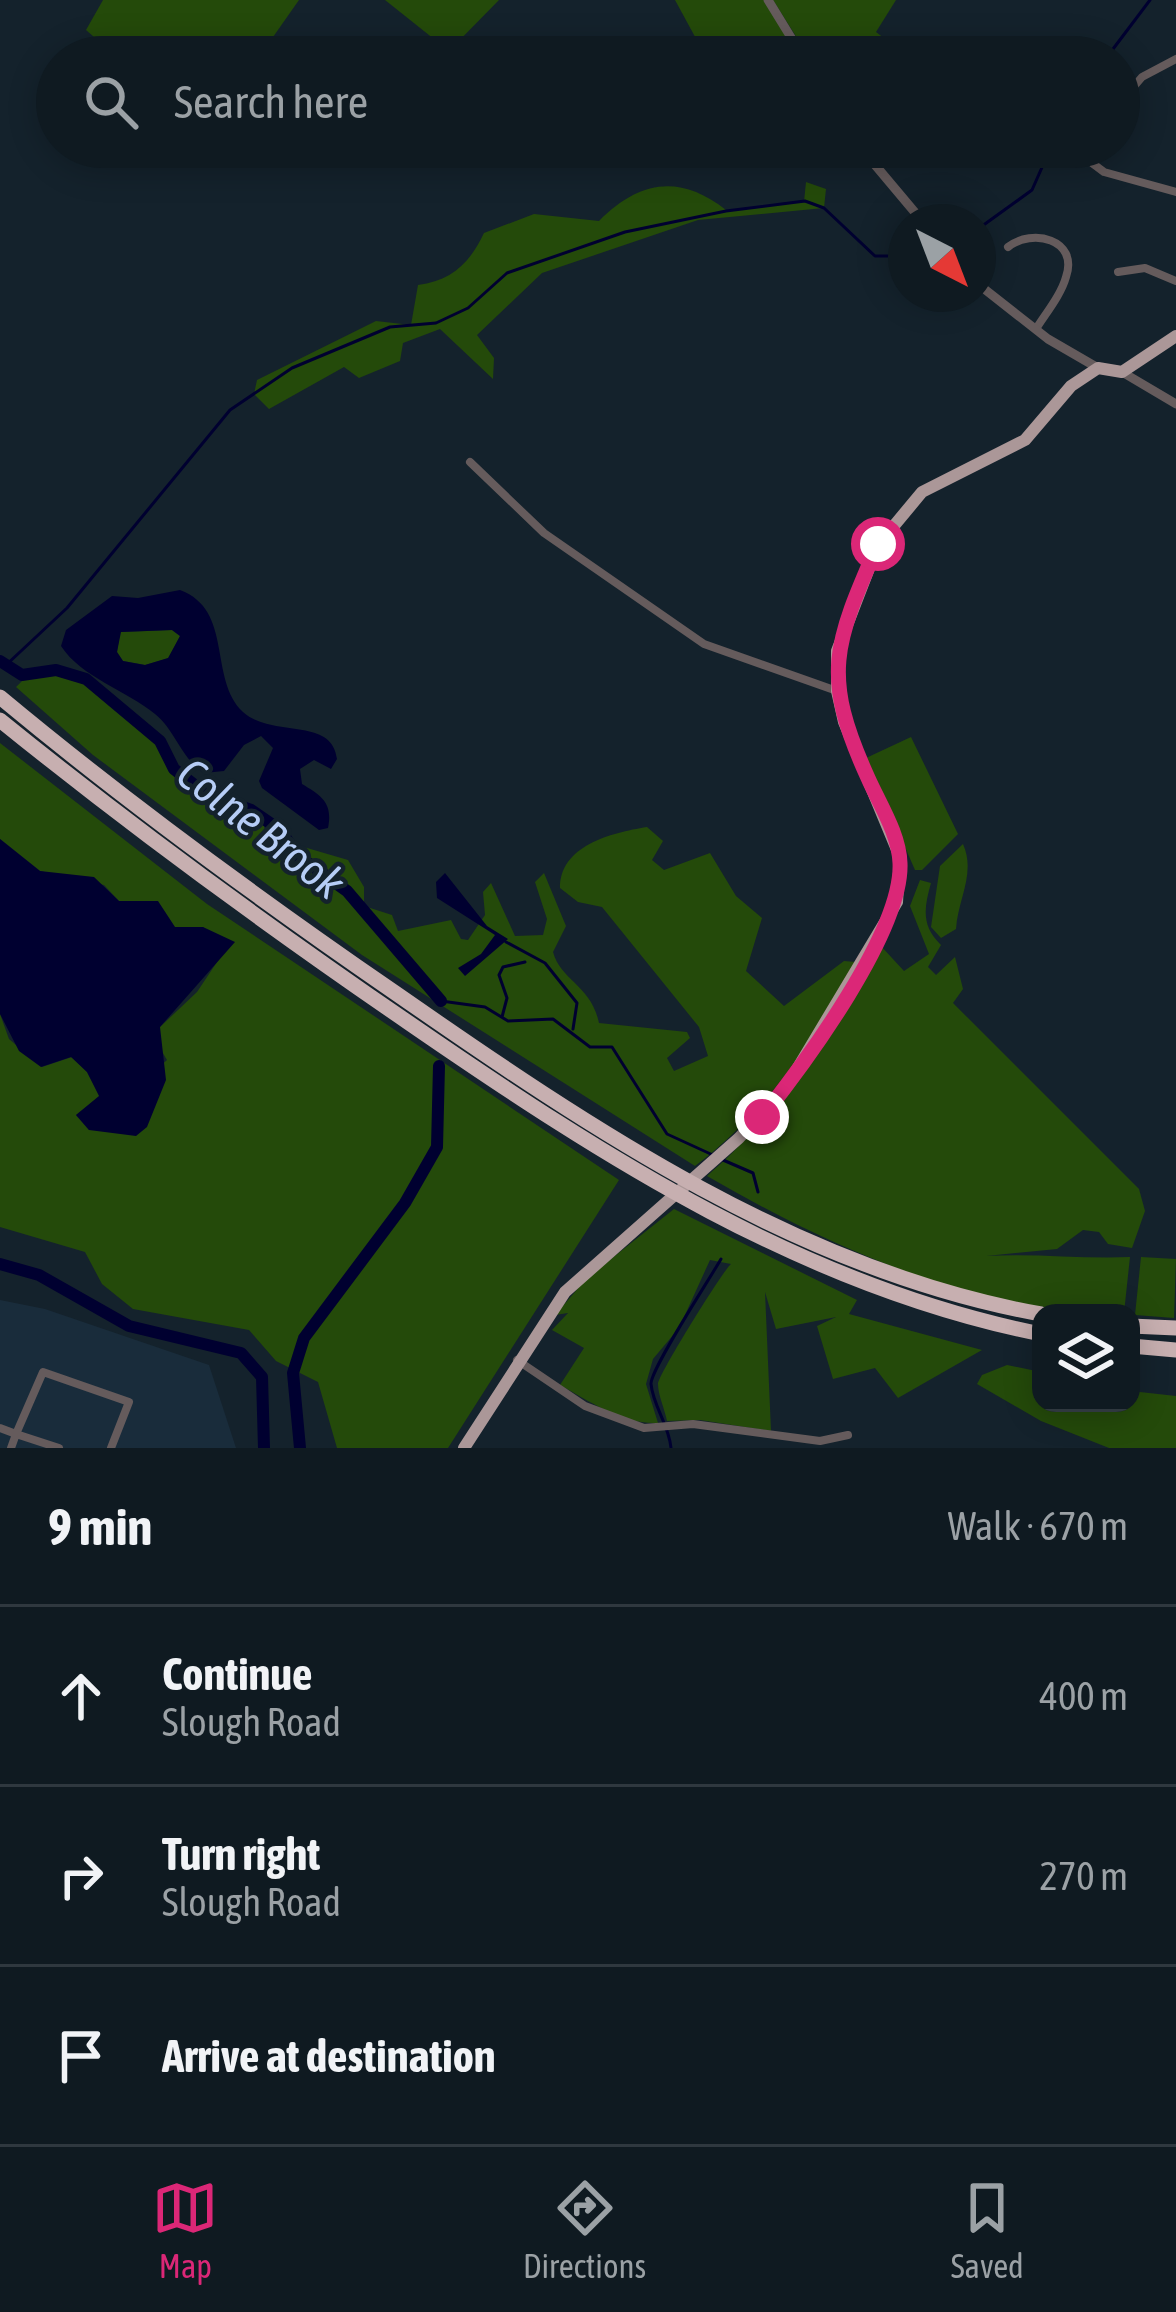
<!DOCTYPE html>
<html lang="en">
<head>
<meta charset="utf-8">
<style>
  :root { --surface:#0f1a21; --page:#1d272e; --text:#f1f3f6; --muted:#9ba1a5; --line:#2f383f; --accent:#db2777 }
  body { margin:0; font-family:"Asap Condensed",sans-serif; background:var(--page); color:var(--text) }
  .controls { position:absolute; right:36px; bottom:36px; display:grid; overflow:hidden; border-radius:24px; box-shadow:0 6px 30px #0003 }
  .controls button { width:108px; height:108px; display:grid; place-items:center; padding:0; border:0; border-bottom:3px solid var(--line); background:var(--surface); color:var(--text); font:60px sans-serif }
  .compass { position:absolute; left:888px; top:204px; width:108px; height:108px; border-radius:50%; background:var(--surface); box-shadow:0 6px 30px #0003; rotate:138deg }
  .stop { position:absolute; width:36px; height:36px; margin:-27px; border:9px solid #db2777; border-radius:50%; background:#fff }
  .stop.end { background:#db2777; border-color:#fff; box-shadow:0 3px 12px #0008 }
  .list { margin:0; padding:0; list-style:none }
  h2 { display:flex; justify-content:space-between; align-items:center; height:156px; margin:0; padding:0 48px; font-size:51px }
  h2 small { font-size:39px; font-weight:400; color:var(--muted) }
  .list li { display:grid; grid-template-columns:78px 1fr auto; gap:36px; align-items:center; box-sizing:border-box; height:180px; padding:0 48px; border-top:3px solid var(--line) }
  .list b { display:block; font-size:45px; white-space:nowrap }
  .list p { margin:0; font-size:39px; white-space:nowrap; color:var(--muted) }
  .list em { font-size:39px; font-style:normal; color:var(--muted) }
  .icon { flex:none; width:66px; height:66px; fill:none; stroke:currentColor; stroke-width:2; stroke-linecap:round; stroke-linejoin:round }
  .map { position:relative; flex:none; width:1176px; height:1448px; overflow:hidden }
  .search { position:absolute; background:var(--surface); box-shadow:0 6px 30px #0003; left:36px; right:36px; top:36px; height:132px; display:flex; align-items:center; gap:30px; box-sizing:border-box; padding:0 42px; border-radius:66px; color:var(--muted); font-size:45px }
  .sheet { height:696px; background:var(--surface) }
  nav { display:flex; justify-content:space-around; align-items:center; box-sizing:border-box; height:168px; border-top:3px solid var(--line); background:var(--surface); font-size:33px; color:var(--muted) }
  nav a { display:grid; justify-items:center; gap:6px }
  nav .on { color:var(--accent) }
  .map>svg:first-child { display:block }
  .built { fill:#192c3b }
  .green { fill:#244a0a }
  .water { fill:#000030; fill-rule:evenodd }
  .lines { fill:none; stroke-linecap:round; stroke-linejoin:round }
  .stream { stroke:#000030; stroke-width:3 }
  .river { stroke:#000030; stroke-width:12 }
  .minor { stroke:#655b5c; stroke-width:8 }
  .tertiary { stroke:#655b5c; stroke-width:9 }
  .primary { stroke:#ab9798; stroke-width:12 }
  .motorway { stroke:#c7afb0; stroke-width:15 }
  .route { stroke:#db2777; stroke-width:15 }
  .labels { text-anchor:middle; stroke-width:9; stroke-linejoin:round; paint-order:stroke }
  .water-label { font-size:45px; font-style:italic; fill:#b6cdf6; stroke:#14222c }
</style>
</head>
<body>
<div class="map">
<svg width="1176" height="1448" viewBox="0 0 1176 1448">
  <rect width="100%" height="100%" fill="#14222c"/>
  <path class="built" d="M0,1300L45,1309L209,1365L236,1448H0Z"/>
  <path class="green" d="M103,0H299L259,57H117L86,30Z
    M385,0H499L449,51Z
    M675,0H768L803,57H779L762,37L744,40L735,57H706Z
    M773,0H896L876,32L909,57H866L855,49L847,57H809Z
    M806,182L826,189L824,208L698,220L542,273L477,335L494,358L493,379L440,329L403,343L400,361L359,378L344,367L269,409L254,394L257,380L376,321L411,325L418,285C451,281 470,263 484,233L534,214L599,221C640,180 680,174 726,210L804,202Z
    M172,630L180,636L169,658L145,665L123,661L117,652L120,632Z
    M65,675L87,684L159,743L169,768L200,794L264,826L269,848L304,878L310,875L290,843L348,860L364,887V906L392,915L398,931L451,920L461,939L468,940L485,915L483,892L491,883L515,936L543,935L547,919L535,882L544,873L566,926L553,952C561,981 591,985 599,1023L687,1032L690,1038L667,1058L674,1071L708,1056L699,1027L602,907L578,902L560,888C560,846 610,833 647,827L663,841L652,860L664,870L710,853L736,896L762,918L746,971L784,1006L844,961L856,962C812,1042 769,1110 695,1166L362,955L93,755L16,687L26,677Z
    M911,737L958,834L922,870H915L866,758Z
    M0,743L207,904L619,1180L448,1448H337L318,1382L276,1361L249,1330L133,1309L102,1284L85,1252L0,1227V1014L9,1039L42,1067L72,1057L87,1072L100,1096L76,1115L89,1130L167,1060L158,1045L160,1027L197,992L225,950L203,927L175,928L158,902L119,901L104,885L40,871L0,839Z
    M963,844C976,873 958,899 956,929L941,938L931,927L940,866Z
    M920,880L931,883C924,908 921,926 941,945L928,967L936,975L955,957L963,989L953,1003L1139,1189L1145,1211L1132,1248L1108,1244L1099,1232L1083,1230L1057,1249L986,1256C1034,1253 1081,1259 1130,1257L1124,1313C975,1313 833,1249 707,1176C784,1110 829,1031 880,945L904,971L929,954L910,906Z
    M674,1209L857,1300L849,1314L982,1350L898,1398L875,1368L833,1379L817,1326L836,1317L776,1329L765,1292L771,1431L700,1420L667,1421C665,1410 658,1395 658,1384C658,1375 724,1269 731,1264L710,1260L679,1328L653,1359L646,1384L658,1423C624,1425 589,1401 560,1385L584,1348L552,1330L568,1313L555,1315L587,1278Z
    M1141,1257L1176,1259L1174,1318L1135,1315Z
    M1007,1365L1041,1372V1403H1131V1391L1176,1396V1448H1109L1041,1421L977,1384L982,1375Z"/>
  <path class="water" d="M180,590C234,610 208,679 243,712C273,739 332,716 337,759L331,769L314,760L300,769L302,784C322,796 333,803 328,828L319,830L262,788L259,781L273,748L261,736L244,745L224,771L204,773C180,757 176,731 155,714C127,691 81,677 61,646L66,630L112,596L138,598ZM172,630L180,636L168,658L145,665L123,661L117,652L121,632Z
    M0,839L40,871L94,877L119,901H158L175,927H203L235,942L160,1027L166,1080L147,1127L136,1136L89,1130L76,1115L99,1096L87,1072L71,1057L41,1067L19,1051L0,1014Z
    M445,873L487,926L508,939L465,976L458,968L481,954L495,935L437,898L436,882Z"/>
  <g class="lines">
    <path class="stream" d="M1107,57L1150,0
      M978,229L1032,190L1051,147
      M5,666L67,608L230,410L292,368L390,327L436,323L468,308L507,273L625,232L726,211L805,201L824,208L875,256H898
      M506,942L545,963L577,1003L573,1029
      M441,1001L485,1007L508,1021L553,1019L590,1047H612L667,1134L715,1156
      M502,1017L507,998L499,975L503,967L525,962
      M723,1160L753,1173L758,1192
      M671,1448C669,1425 653,1406 651,1384C650,1370 709,1280 721,1259"/>
    <path class="river" d="M0,661L22,675L56,670L86,679L160,741L174,769L206,794L251,810L280,830L298,856L347,891L441,1001
      M0,1264L39,1275L129,1326L241,1353L262,1377L264,1448
      M300,1448L293,1373L304,1338L405,1203L437,1147L439,1066"/>
    <path class="minor" d="M1119,104L1142,77L1176,59
      M1095,147L1092,163L1104,172L1176,192
      M1008,247C1032,228 1079,239 1066,277C1061,295 1046,313 1036,329
      M1118,272L1145,268L1176,281
      M470,462L544,533L704,644L837,691
      M517,1360L585,1406L644,1428L693,1424L820,1441L848,1435
      M0,1428L16,1434L11,1448
      M59,1448L16,1434L43,1372L129,1402L111,1448"/>
    <path class="tertiary" d="M768,0L803,57
      M860,147L923,222
      M978,284L1048,339L1098,368
      M1122,372L1176,404"/>
    <path class="primary" d="M464,1448L565,1292L739,1138L787,1086L897,902L900,857L844,722L837,691V651L878,545L922,492L1025,440L1071,386L1098,368L1122,372L1176,336"/>
    <path class="motorway" d="M0,697C126,802 259,899 394,992C591,1129 800,1271 1041,1314
      M0,720C132,827 269,927 409,1023C605,1158 805,1287 1041,1334
      M1131,1326L1176,1328
      M1131,1346L1176,1350"/>
  </g>
  <g class="lines">
    <path class="route" d="M762,1117C805,1063 903,931 900,863C899,834 880,805 868,778C821,675 834,645 878,544"/>
  </g>
  <g class="labels">
    <g class="water-label">
      <text transform="translate(261 828) rotate(38)" y="16">Colne Brook</text>
    </g>
  </g>
</svg>
<div class="controls">
<button><svg class="icon" aria-label="layers" viewBox="0 0 24 24"><path d="M12 4l9 5-9 5-9-5zM3 14l9 5 9-5"/></svg></button>
</div>
<svg class="compass" viewBox="-18 -18 36 36"><path d="M0-13l5 13h-10z" fill="#e53935"/><path d="M0 13l5-13h-10z" fill="#9ba1a5"/></svg>
<div class="stop" style="left:878px;top:544px"></div>
<div class="stop end" style="left:762px;top:1117px"></div>
<div class="search"><svg class="icon" aria-label="search" viewBox="0 0 24 24"><circle cx="10" cy="10" r="6"/><path d="M15 15l6 6"/></svg>Search here</div>
</div>
<section class="sheet">
<h2>9 min<small>Walk · 670 m</small></h2>
<ul class="list">
<li><svg class="icon" aria-label="ahead" viewBox="0 0 24 24"><path d="M12 20V5M6 11l6-6 6 6"/></svg><div><b>Continue</b><p>Slough Road</p></div><em>400 m</em></li>
<li><svg class="icon" aria-label="right" viewBox="0 0 24 24"><path d="M7 20v-9h11M14 6l5 5-5 5"/></svg><div><b>Turn right</b><p>Slough Road</p></div><em>270 m</em></li>
<li><svg class="icon" aria-label="arrive" viewBox="0 0 24 24"><path d="M6 21V4h12l-3 4 3 4H6"/></svg><div><b>Arrive at destination</b></div></li>
</ul>
</section>
<nav>
<a class="on"><svg class="icon" aria-label="map" viewBox="0 0 24 24"><path d="M3 6l6-2 6 2 6-2v14l-6 2-6-2-6 2zM9 4v14M15 6v14"/></svg>Map</a>
<a><svg class="icon" aria-label="directions" viewBox="0 0 24 24"><path d="M12 3l9 9-9 9-9-9zM9 14v-3h6M13 9l2 2-2 2"/></svg>Directions</a>
<a><svg class="icon" aria-label="saved" viewBox="0 0 24 24"><path d="M7 4h10v16l-5-4-5 4z"/></svg>Saved</a>
</nav>
</body>
</html>
